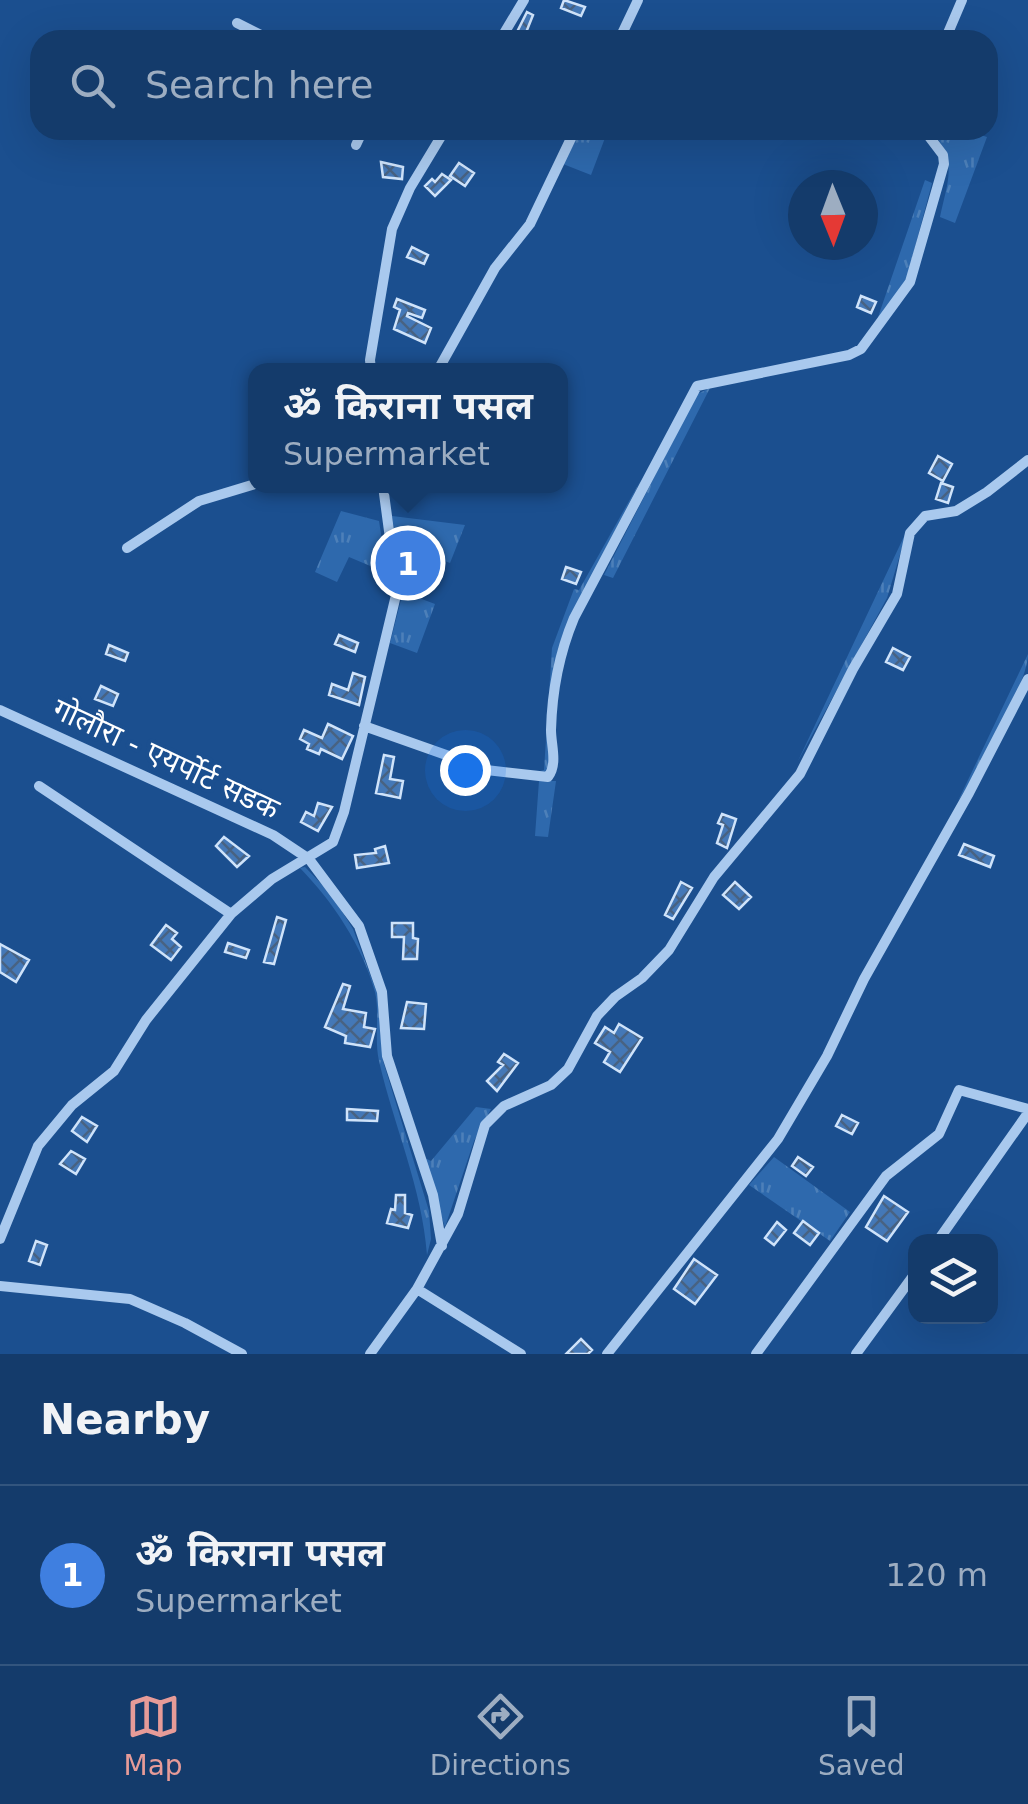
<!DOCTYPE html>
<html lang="en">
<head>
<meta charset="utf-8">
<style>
  :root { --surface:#143b6b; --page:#214673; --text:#f1f3f6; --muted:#9dadc1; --line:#33557e; --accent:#e69b98 }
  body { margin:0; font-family:"DejaVu Sans","Noto Sans Devanagari",sans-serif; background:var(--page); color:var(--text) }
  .controls { position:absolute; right:30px; bottom:30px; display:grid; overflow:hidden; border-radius:20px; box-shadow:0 10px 40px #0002 }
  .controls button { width:90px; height:90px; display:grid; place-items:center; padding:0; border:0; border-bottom:2px solid var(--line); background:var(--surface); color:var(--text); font:50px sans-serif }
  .compass { position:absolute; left:788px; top:170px; width:90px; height:90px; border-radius:50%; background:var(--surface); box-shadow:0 10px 40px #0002; rotate:179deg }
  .you { position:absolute; left:465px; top:770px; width:35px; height:35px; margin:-25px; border:8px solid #fff; border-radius:50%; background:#1a73e8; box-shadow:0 0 0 15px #1a73e833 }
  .badge { display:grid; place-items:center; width:65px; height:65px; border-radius:50%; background:var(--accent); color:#fff; font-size:32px; font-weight:700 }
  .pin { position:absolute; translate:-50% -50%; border:5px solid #fff; box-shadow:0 2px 10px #0006 }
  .popup { position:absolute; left:248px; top:363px; width:320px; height:130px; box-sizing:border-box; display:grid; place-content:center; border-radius:20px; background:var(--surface); filter:drop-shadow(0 2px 8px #0005); font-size:32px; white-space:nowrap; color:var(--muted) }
  .popup b { font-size:38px; color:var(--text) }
  .popup::after { content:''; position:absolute; left:50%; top:100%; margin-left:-20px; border:20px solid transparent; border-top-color:var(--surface) }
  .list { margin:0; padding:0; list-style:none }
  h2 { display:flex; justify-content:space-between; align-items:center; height:130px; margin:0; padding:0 40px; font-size:42px }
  h2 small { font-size:32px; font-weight:400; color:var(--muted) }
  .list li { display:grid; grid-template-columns:65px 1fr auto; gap:30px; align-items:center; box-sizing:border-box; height:180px; padding:0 40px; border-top:2px solid var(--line) }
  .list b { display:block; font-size:38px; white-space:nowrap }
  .list p { margin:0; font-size:32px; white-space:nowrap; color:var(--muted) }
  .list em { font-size:32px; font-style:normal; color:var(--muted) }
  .icon { flex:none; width:55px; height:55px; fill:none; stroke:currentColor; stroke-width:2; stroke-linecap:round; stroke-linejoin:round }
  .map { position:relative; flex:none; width:1028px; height:1354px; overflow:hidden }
  .search { position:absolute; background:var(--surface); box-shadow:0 10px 40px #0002; left:30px; right:30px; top:30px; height:110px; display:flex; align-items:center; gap:25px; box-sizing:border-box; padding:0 35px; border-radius:30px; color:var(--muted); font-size:38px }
  .sheet { height:310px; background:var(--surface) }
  nav { display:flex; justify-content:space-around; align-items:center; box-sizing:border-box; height:140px; border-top:2px solid var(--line); background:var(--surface); font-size:28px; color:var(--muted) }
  nav a { display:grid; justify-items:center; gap:5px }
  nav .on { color:var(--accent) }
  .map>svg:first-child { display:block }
  .grass { fill:url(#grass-tufts) }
  .building { fill:url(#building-cross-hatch); stroke:#cfe3fa; stroke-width:2.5 }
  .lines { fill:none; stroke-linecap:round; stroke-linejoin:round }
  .minor { stroke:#a9c9ee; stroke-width:10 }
  .labels { text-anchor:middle; stroke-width:8; stroke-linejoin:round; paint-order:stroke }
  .street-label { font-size:30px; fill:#fff; stroke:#1b4f8f }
</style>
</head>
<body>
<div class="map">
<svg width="1028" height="1354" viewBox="0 0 1028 1354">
  <defs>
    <pattern id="grass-tufts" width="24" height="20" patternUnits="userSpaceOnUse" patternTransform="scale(2.5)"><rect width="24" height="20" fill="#2e69ad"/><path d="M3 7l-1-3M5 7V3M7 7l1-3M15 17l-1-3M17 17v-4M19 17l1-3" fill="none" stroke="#4d80b9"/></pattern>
    <pattern id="building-cross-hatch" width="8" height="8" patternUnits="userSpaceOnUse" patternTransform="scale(2.5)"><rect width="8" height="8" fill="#4478b7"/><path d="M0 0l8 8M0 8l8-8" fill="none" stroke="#486282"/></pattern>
  </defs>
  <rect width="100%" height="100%" fill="#1b4f8f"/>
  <path class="grass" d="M581,130H608L591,175L563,164Z
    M931,130H965L987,137L955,223L940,217C948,179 958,163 931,130Z
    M925,180L932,183L906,281L876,323Z
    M710,388L613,578L604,575L697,394Z
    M642,478L571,616L558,650L551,694L550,769L545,775L471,766L463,762L533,773L544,770L552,648L574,589L579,590Z
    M341,511L379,521L387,573L349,557L337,582L315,572Z
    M392,516L465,525L450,563L396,543Z
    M908,528L887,598L798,761Z
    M403,592L435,604L417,653L390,643Z
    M1028,654C1028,684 976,774 958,801Z
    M539,781H556L548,837L535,836Z
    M305,867L331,894L353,929L377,993L383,1061L429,1211L431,1239L427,1255C422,1187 394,1127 379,1061C374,1039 380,1014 375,992C362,945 333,902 300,868Z
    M476,1107L491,1109L474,1141L445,1227L421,1156L431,1161Z
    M774,1157L850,1212L830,1241L749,1185Z"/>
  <path class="building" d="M564,0L585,7L581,16L561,8Z
    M527,12L533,15L523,40H519L514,38Z
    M381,162L403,167L402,179L383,177Z
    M459,163L474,173L465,186L450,176Z
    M442,174L451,180L435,196L425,186L432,179L435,182Z
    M412,247L428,255L424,264L407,257Z
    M861,296L876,302L871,313L857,307Z
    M397,299L425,310L422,318L408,313L407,316L431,328L425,343L394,329L400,310L394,307Z
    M938,456L952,464L943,481L929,473Z
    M941,483L953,487L948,503L936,499Z
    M410,557H419V564L440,566L439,576L424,575V594H413Z
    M566,567L581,572L576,584L562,579Z
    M339,635L358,643L355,652L335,644Z
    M109,645L128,653L125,661L106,654Z
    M893,648L910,657L903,670L886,662Z
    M353,673L365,677L359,705L329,695L332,684L348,690Z
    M101,686L118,694L113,706L95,699Z
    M328,724L353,736L342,759L321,749L319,754L307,749L309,744L300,739L304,730L322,738Z
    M384,755L394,757L390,779L403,781L400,798L376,793Z
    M318,803L332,807L318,831L301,822L306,812L314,816Z
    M722,814L736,819L727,848L717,843L723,825L718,823Z
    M224,837L249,856L237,867L216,846Z
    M964,844L994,856L990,867L959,855Z
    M385,846L389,863L357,868L355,855L376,853L375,849Z
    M681,882L692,888L673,919L665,915Z
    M735,882L751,897L739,909L723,895Z
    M277,917L286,920L274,964L264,962Z
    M392,923H413V938L418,939L417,959H403L404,937H392Z
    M166,925L177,933L172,939L181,947L171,960L151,945Z
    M228,943L249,950L246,958L225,952Z
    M0,944L29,960L16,982L0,972Z
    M343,984L350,986L343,1009L366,1013L364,1027L375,1029L370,1047L345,1043L346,1036L325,1027Z
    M407,1002L426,1004L424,1029L401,1028Z
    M619,1024L642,1038L620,1072L604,1062L610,1052L595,1043L605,1027L614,1033Z
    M504,1054L518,1063L497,1091L487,1081L503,1065L498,1062Z
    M347,1109L378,1111L377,1121L347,1120Z
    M842,1115L858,1123L852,1134L836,1126Z
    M82,1117L97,1126L87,1142L72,1131Z
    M71,1151L85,1159L76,1174L60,1164Z
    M798,1157L813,1167L806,1176L792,1166Z
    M396,1195H405V1213L412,1215L408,1228L387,1223L391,1209L395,1210Z
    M884,1196L908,1212L887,1241L866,1227Z
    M803,1221L819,1233L810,1245L794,1233Z
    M777,1222L786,1230L774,1245L765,1238Z
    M36,1241L47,1245L40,1265L29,1261Z
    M694,1259L717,1275L695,1304L674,1289Z
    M581,1339L592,1350L588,1354H566Z"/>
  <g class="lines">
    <path class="minor" d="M237,23L271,40
      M500,40L524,0
      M619,40L638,0
      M945,40L962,0
      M356,145L363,130
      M371,370L370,360L392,229L410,188L445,130
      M438,370L495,268L530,224L575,130
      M127,548L199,501L255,484
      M0,710L273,835L309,859L359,926L382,992L387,1056L433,1195L442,1246
      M364,726L449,756L469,768L548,777C558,764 551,745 551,730C552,691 559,654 574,618L697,386L849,355L861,349L910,282L944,164L943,155L924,130
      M39,786L231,914
      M0,1239L38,1146L72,1105L114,1071L146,1020L231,914L272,879L333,842L344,812L397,591L383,486
      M937,1242L1028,1113
      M0,1286L130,1299L185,1323L242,1354
      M417,1289L458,1214L485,1125L504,1106L551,1085L568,1069L597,1016L615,997L642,978L669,950L714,877L800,774L853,669L897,594L910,533L925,516L956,511L987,492L1028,460
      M370,1354L417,1289L521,1354
      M607,1354L778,1139L827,1056L864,979L969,793L1028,679
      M756,1354L886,1176L939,1134L959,1090L1028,1109
      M856,1354L916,1272"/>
  </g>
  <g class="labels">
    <g class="street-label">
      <text transform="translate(166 759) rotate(25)" y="10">गोलौरा - एयर्पोर्ट सडक</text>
    </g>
  </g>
</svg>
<div class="controls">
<button><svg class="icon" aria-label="layers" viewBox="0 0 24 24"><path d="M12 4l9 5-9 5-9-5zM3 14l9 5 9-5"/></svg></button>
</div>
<svg class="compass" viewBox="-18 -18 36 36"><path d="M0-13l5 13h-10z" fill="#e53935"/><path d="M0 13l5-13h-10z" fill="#9dadc1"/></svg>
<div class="you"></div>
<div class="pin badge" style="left:408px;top:563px;background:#3f7fe0">1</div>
<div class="popup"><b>ॐ किराना पसल</b>Supermarket</div>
<div class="search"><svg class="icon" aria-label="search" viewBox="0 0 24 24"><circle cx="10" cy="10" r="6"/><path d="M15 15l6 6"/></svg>Search here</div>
</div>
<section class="sheet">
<h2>Nearby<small></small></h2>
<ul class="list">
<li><span class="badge" style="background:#3f7fe0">1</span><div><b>ॐ किराना पसल</b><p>Supermarket</p></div><em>120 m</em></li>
</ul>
</section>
<nav>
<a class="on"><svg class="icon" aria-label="map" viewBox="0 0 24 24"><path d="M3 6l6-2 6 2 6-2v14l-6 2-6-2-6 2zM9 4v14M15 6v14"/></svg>Map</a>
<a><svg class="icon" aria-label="directions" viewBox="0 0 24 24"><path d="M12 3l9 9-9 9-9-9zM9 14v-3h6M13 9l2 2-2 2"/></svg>Directions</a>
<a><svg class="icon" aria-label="saved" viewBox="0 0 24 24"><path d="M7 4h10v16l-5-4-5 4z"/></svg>Saved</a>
</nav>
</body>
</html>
